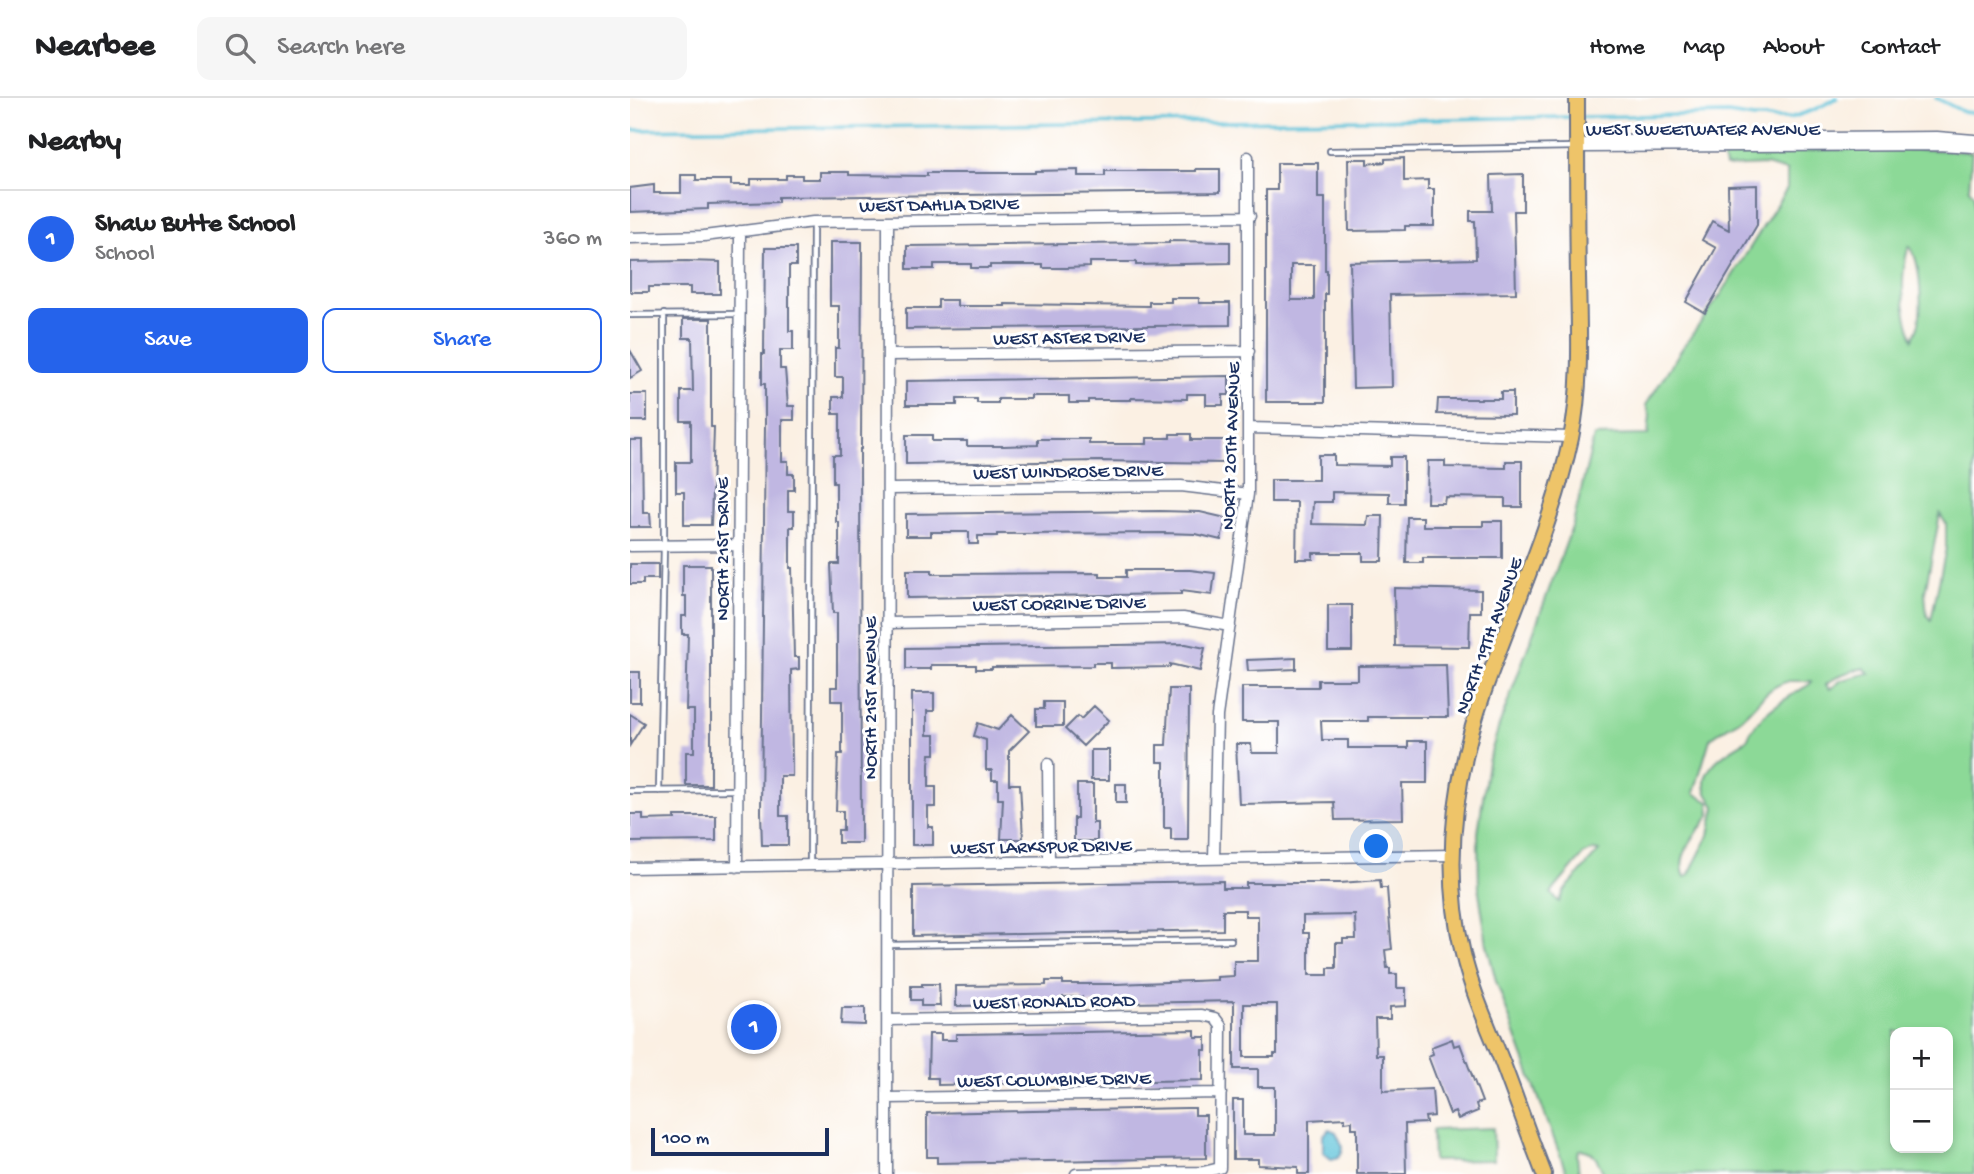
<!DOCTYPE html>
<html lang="en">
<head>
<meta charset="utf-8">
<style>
  :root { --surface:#fff; --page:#f6f6f6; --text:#202124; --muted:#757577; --line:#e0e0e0; --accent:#2563eb }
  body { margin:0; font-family:"Gochi Hand",sans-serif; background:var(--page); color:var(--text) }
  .controls { position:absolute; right:21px; bottom:21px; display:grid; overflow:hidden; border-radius:14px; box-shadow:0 4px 10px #0003 }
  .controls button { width:63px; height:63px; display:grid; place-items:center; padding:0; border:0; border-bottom:2px solid var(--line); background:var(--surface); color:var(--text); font:35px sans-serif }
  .scale { position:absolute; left:21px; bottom:18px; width:178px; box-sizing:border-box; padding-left:7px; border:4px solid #1b2f5e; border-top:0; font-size:19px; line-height:24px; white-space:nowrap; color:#1b2f5e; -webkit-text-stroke:5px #fff; paint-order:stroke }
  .you { position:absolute; left:747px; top:749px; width:24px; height:24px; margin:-18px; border:5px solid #fff; border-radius:50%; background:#1a73e8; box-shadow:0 0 0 10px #1a73e833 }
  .badge { display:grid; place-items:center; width:46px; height:46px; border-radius:50%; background:var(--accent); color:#fff; font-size:23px; font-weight:700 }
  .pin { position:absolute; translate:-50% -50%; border:4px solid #fff; box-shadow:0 2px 7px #0006 }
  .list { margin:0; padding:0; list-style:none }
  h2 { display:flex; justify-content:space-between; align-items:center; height:91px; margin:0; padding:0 28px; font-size:30px }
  h2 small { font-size:23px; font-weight:400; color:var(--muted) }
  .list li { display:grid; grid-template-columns:46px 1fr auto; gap:21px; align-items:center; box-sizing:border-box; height:98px; padding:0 28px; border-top:2px solid var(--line) }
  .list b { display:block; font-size:26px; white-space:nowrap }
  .list p { margin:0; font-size:23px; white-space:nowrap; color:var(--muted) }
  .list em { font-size:23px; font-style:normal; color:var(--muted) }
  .actions { display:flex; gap:14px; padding:21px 28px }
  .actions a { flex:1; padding:16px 0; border:2px solid var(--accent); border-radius:14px; text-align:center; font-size:24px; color:var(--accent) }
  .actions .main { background:var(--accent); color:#fff }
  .icon { flex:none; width:38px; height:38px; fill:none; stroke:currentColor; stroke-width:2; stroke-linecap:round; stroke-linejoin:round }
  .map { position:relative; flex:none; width:1344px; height:1076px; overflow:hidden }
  header { display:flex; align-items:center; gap:42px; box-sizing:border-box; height:98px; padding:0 35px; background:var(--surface); border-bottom:2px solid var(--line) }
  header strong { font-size:33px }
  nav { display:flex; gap:38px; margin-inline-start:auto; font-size:24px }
  .search { width:490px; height:63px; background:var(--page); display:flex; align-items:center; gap:18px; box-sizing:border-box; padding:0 24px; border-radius:14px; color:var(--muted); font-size:26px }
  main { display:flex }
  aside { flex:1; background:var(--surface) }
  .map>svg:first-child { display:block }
  .green { fill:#8cd997; stroke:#54847a; stroke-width:2; fill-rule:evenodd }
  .water { fill:#5cc2d9; stroke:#3c789c; stroke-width:2 }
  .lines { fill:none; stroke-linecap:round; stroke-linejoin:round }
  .stream { stroke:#5cc2d9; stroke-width:3.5 }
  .building { fill:#c0b7e2; fill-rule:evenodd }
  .lane-casing { stroke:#69738d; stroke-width:8 }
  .street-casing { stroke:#69738d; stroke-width:13 }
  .primary-casing { stroke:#69738d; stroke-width:18 }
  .lane { stroke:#fff; stroke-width:4.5 }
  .street { stroke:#fff; stroke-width:10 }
  .primary { stroke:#eec469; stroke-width:14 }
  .labels { text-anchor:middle; stroke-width:6; stroke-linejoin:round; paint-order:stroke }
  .street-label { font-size:19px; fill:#1b2f5e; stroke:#fff }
</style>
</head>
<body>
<header>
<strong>Nearbee</strong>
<div class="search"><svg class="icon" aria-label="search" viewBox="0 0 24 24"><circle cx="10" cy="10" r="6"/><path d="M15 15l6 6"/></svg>Search here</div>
<nav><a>Home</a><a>Map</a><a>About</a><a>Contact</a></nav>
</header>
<main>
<aside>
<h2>Nearby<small></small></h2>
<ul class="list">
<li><span class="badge">1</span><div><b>Shaw Butte School</b><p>School</p></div><em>360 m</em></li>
</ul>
<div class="actions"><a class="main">Save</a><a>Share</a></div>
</aside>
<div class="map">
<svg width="1344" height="1076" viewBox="0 0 1344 1076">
  <rect width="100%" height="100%" fill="#fff"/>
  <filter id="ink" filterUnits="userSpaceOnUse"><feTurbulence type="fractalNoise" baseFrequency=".0143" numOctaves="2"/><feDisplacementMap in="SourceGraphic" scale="14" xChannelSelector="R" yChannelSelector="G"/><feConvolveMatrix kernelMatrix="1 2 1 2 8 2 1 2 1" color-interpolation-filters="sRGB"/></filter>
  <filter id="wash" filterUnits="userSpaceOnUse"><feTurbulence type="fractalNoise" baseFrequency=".00686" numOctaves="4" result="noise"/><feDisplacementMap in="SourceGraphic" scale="28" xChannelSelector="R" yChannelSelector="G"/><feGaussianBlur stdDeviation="1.57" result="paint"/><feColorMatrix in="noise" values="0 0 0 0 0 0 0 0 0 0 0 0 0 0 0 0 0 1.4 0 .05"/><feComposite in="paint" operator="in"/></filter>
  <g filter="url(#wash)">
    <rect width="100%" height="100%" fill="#fbf0e3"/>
    <path class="green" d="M1286,51L1342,54L1339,91L1344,97V1076H974C968,1064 964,1050 949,1052L947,1057L949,1076H937L892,955L866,883L857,847L849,794L848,735L858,664L869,628L943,426L964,338L1018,337L1020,317L1016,307L1051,252L1092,195L1157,90V73L1135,67L1095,69L1093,59L1099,52ZM1279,148C1291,160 1292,208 1289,225C1288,230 1285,236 1283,241C1272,212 1269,178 1279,148ZM1310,416L1316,426V450L1301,522L1297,518L1295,494ZM1234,570L1239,575L1212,582L1200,591L1196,587C1206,578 1221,572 1234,570ZM1160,583H1181L1180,586C1157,600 1126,616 1117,642C1100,652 1066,670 1077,695C1079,700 1083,704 1085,709L1079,737L1059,776L1055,779C1044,757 1069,733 1080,717L1079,704L1064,695L1080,641C1088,634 1098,629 1108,623C1127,609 1135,588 1160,583ZM964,752L969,753L935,792L929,804L921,795L954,756ZM1265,934H1318V1050H1265Z
      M863,1030L864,1062L803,1063L802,1032Z"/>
    <path class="water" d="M699,1031L706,1034L713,1049C712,1057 708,1061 701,1061L693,1054V1038Z"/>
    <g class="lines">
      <path class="stream" d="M1306,0L1334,14L1344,15
        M951,19L1098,16L1124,20H1160L1184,12L1207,0
        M0,32L943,19"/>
    </g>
    <g id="blocks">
      <path class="building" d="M774,60V83L798,82V91H804V128H775V132L719,133L718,61H737V66L755,64V61Z
        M647,65H688V100H695V172H697V196H695V304H636V92H647ZM661,167H684V202H661Z
        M566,71H590V94L148,99V104L78,106V111L0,114V90L24,87V95H51V77H66V82H101V87H121V81H156V77H172V81H190V74H219V77L297,78V75H405V73L448,72V78H475V73H566Z
        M893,76V113H884L886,195L760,197L762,289L723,290L720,164L846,161L845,123H840V113H862L861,77Z
        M1127,87V127L1075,215L1056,204L1086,150L1072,142L1082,123L1099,132L1098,88Z
        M539,143L600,144V165L506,167V164H460V169L436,170H413V167H360V170H341V166H304V171H277V148L539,145Z
        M200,144H232L231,351H230L231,745H208V732H213V713H206L208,656H212V603H201V589H207V515H203L201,466H209V424H206V385H203V357H210V316H203V299H213V279H205V250H209V208H200Z
        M135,150H166V168H159V233H163V252H150V271H155L158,308H164V322H152V363H158V376H164V392H158V413H164V429H160V470H162L164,559H169V571L161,572L162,678H150V718H158V747H132L131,714L135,327V286H132V256H134Z
        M56,163L90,164V196H60V189H19V194H0V164Z
        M541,200H569V205H600V227L276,231V210H308V202H327V208H375V206L519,208V204H541Z
        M53,221H81V329H84L81,427H54V394H46V364H61V323H51V293H63L62,240H53Z
        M0,252L12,273L0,280Z
        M599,278V297H593V307H576V296H557V301L501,300V302H458V305H439V298H401V301H368V305H347V301H327V307H276V283Z
        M871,294H883V317L807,316L808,301H871Z
        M0,296H17V323H0Z
        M540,336H561V342H597V365L469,363L276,366V337H302V343H337V348H374L408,347V341H459V346H517V340H540Z
        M0,342H12L13,415H20L21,429H0Z
        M688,357H704V367L760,368V359H774V405H759V395L702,394V404H683L682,426L737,427L738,418H753L752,463H733V455H683V461H666L667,404H641V382H688Z
        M798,363H815V369L876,370V363H892V409H875V400L815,399L814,405H797Z
        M530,413L570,414L596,420L591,442L566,436L534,435L367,436V438H348V446H339V434H301V438H276V416Z
        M777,419H793V428H853V423H872V460H793V465H776Z
        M0,466H28V481H13V486H0Z
        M53,467H81V687H56V654H64V612H56L58,536H52V518H56V498H53Z
        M277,472H302V476L470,475V479H496V472H560L585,475L582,497L551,493V496L277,500Z
        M764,490L851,492V514H840L839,549L765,548Z
        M698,507H722V553H698Z
        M556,546L575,550L570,573L540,566V569L481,570V565H463V568L362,569V571H346V567H301V571H276V550Z
        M666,560V571L618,573L617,562Z
        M816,567L818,619H738V623H691L692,642H718V650H778V643H797V685H772L773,721L705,722L704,704L609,706L606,646H621L622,655H649V624H612V589H688V582H728V568Z
        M0,574H10V604H0Z
        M539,591H559L558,742H541V730H534V664H527V647H536Z
        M282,595H304V613H297V637H305V656H300L299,666V689H306V709H298V729H303V747H282Z
        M414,604H433V628H406V611H414Z
        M464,608L479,622L453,648L435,631L448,618L451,621Z
        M0,616L14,625L0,647Z
        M382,617L399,633L379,653V686H390L393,741H371L373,701H368V682H362V672H356V642L344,638L348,625L368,632Z
        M461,652H479V682H461Z
        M447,686H463V725H467V743H444V720H447Z
        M486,686H496V705H486Z
        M0,716H13V722L45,721V718H86V743L0,744Z
        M750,782L751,790H757L761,842L762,851L755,852L757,870H760V876H767V890H776V908L760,909V921H745L746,957H753V993L802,991L804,1018L795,1019L796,1025L775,1026L776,1076H727V1030H722V1023L715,1024V1020L679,1022V1076H668V1069L628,1067V1061H603V1002H613V1037H645V989H628V971H604V903L452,906V899H433V906L326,908V888L416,887V883H433V886H487L587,882V879L604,878V863H628V818H615V812H593V832L283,838V788L593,783V790H616V785H710ZM725,817L726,841H713V845H706V870H698V877H679V835H673V818ZM614,906H647V956H644V959H614Z
        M292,886H309L310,908H291V902H281V888H292Z
        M212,910H235V927L211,926Z
        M565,932V939H576V952H573V982L308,987V980H298L299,936H311V942H326V936H330Z
        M822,941L824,948L830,946L852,1004L846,1006L848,1013L828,1021L825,1014L820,1016L798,958L803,956L801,949Z
        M557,1010H565V1017H576V1060L307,1065V1059H297V1015Z"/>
    </g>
  </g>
  <g filter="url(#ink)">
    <use href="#blocks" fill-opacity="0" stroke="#69738d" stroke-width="2"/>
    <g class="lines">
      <g class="lane-casing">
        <path id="lane" d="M700,53L946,49
          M0,217L108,216
          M0,693L106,692
          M29,693L34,448V216
          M180,767L183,125
          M258,847L601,842"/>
      </g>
      <g class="street-casing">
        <path id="street" d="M947,49L971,42L1307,39L1344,42
          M954,49L1307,47L1344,49
          M0,140L74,138L183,124L620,118
          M259,257L619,253
          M619,330L941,339
          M258,391L551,388L618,396
          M0,448L108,447
          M257,525L553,520L600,528
          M418,666L419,764
          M584,761L587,618L618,396V59
          M107,769L110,133
          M0,770L823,757
          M258,922L572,917L585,920L591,928L590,1070L573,1074L446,1076
          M257,1000L591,995
          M257,1076L258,123"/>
      </g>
      <g class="primary-casing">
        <path id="primary" d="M914,1076C900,1040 887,1003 873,966C859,930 842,894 833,856C812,769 825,677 854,593C884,508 922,428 941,340C952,287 949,232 948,179C947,119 947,60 947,0"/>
      </g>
      <use href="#lane" class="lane"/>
      <use href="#street" class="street"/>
      <use href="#primary" class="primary"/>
    </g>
  </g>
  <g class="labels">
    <g class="street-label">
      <text x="1073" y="37">WEST SWEETWATER AVENUE</text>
      <text transform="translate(309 105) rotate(-1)" y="7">WEST DAHLIA DRIVE</text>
      <text transform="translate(439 238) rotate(-1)" y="7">WEST ASTER DRIVE</text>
      <text transform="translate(599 348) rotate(-88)" y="7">NORTH 20TH AVENUE</text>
      <text transform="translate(438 372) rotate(-1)" y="7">WEST WINDROSE DRIVE</text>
      <text transform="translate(91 451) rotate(-90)" y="7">NORTH 21ST DRIVE</text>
      <text transform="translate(429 504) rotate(-1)" y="7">WEST CORRINE DRIVE</text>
      <text transform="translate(857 537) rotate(-70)" y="7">NORTH 19TH AVENUE</text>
      <text transform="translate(239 600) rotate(-90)" y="7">NORTH 21ST AVENUE</text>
      <text transform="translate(411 747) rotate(-1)" y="7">WEST LARKSPUR DRIVE</text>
      <text transform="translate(424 902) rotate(-1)" y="7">WEST RONALD ROAD</text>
      <text transform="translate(424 980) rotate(-1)" y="7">WEST COLUMBINE DRIVE</text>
    </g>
  </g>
</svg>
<div class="controls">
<button>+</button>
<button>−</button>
</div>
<div class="scale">100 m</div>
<div class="you"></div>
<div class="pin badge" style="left:124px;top:929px">1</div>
</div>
</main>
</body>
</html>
